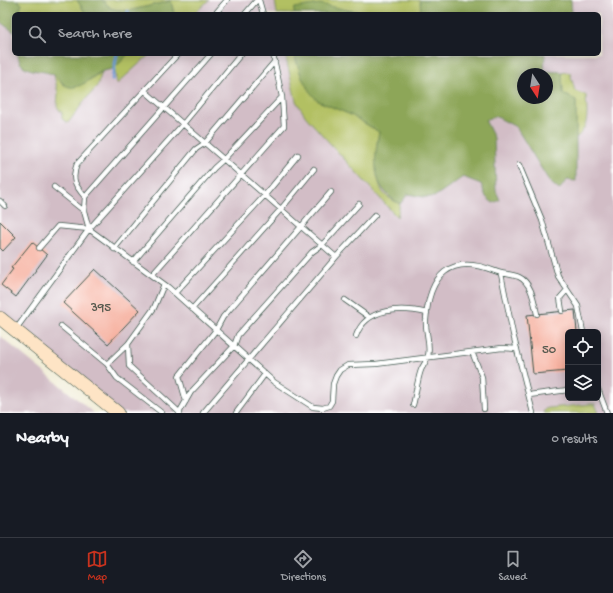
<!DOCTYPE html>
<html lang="en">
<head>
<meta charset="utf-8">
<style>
  :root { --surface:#171b24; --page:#242831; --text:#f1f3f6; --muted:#9ea1a6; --line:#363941; --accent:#c8321e }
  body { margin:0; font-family:"Gochi Hand",sans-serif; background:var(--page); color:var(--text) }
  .controls { position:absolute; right:12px; bottom:12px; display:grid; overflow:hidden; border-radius:6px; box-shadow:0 2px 10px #0003 }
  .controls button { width:36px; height:36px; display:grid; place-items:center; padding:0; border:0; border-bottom:1px solid var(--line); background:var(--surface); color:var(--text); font:20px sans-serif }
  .compass { position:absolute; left:517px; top:68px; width:36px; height:36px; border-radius:50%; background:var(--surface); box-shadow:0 2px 10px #0003; rotate:168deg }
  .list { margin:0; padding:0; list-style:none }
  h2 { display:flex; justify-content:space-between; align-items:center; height:52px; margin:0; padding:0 16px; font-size:17px }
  h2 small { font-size:13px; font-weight:400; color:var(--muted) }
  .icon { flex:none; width:22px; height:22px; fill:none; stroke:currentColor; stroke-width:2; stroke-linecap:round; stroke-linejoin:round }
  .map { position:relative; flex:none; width:613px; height:413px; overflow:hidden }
  .search { position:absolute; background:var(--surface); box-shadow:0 2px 10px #0003; left:12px; right:12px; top:12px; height:44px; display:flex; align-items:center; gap:10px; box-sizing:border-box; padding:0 14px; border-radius:6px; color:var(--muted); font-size:15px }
  .sheet { height:124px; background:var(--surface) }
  nav { display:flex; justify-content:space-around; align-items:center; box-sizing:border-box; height:56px; border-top:1px solid var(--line); background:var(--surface); font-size:11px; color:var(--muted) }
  nav a { display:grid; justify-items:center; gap:2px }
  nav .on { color:var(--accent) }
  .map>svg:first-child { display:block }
  .industrial { fill:#d2bdc6; fill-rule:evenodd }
  .green { fill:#b2c062; stroke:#687e4b }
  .forest { fill:#8da658; stroke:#567246; fill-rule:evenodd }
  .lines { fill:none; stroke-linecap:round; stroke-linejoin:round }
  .stream { stroke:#6d9dd6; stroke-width:3 }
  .building { fill:#f6ae9c }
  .service-casing { stroke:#3e574c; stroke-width:6 }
  .secondary-casing { stroke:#3e574c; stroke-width:14 }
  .service { stroke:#fff; stroke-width:4.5 }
  .secondary { stroke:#fee4c5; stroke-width:13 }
  .labels { text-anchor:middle; stroke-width:4; stroke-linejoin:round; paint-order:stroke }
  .number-label { font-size:13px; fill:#55594e }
</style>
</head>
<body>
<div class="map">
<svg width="613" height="413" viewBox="0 0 613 413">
  <rect width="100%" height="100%" fill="#fff"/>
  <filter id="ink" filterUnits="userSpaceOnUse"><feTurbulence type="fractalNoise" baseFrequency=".025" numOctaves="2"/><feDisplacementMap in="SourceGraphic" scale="8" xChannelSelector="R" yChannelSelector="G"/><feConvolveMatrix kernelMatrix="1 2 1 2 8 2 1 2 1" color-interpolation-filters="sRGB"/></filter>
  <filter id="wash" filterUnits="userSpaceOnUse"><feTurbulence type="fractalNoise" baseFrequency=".012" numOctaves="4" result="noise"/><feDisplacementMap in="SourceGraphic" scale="16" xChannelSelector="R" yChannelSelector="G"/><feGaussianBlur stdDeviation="0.9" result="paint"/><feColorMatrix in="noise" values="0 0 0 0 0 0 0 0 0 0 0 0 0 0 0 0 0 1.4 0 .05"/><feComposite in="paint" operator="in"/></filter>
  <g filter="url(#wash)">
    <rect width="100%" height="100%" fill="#f1edd7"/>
    <path class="industrial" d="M0,0H613V413H118L0,318ZM14,14H599V54H14ZM523,74H547V98H523ZM568,332H598V398H568Z
      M0,336L94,413H0Z"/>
    <path class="green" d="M17,0H77L86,14H18L22,4Z
      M102,0H209L194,14H174L171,1L128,11L112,9Z
      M275,0H420L421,14H367L356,11L295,8L294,14H277Z
      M128,54H150L117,84L114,68Z
      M285,54H294L302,78L318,101L351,115L379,132C375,150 374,174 382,191C386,197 394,201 400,204L397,217L306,117L296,101Z
      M102,72L97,87L86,99L68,123L62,119V113L57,107L58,93L54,75L64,85L85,83Z
      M562,72L570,73L575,91L586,95C587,112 590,126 576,138V100L563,94Z
      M590,404H595L599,413H543L545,409L549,408Z"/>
    <path class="forest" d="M0,0H17L22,4L18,14H14V32L0,22Z
      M77,0H102L112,9L128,11L171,1L174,14H86Z
      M420,0H571L572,14H421Z
      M320,4L366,14H294L295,8Z
      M18,54H128C124,58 120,64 115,67C112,70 107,70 103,71C93,75 85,86 74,87C64,89 61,79 54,75C41,68 19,75 18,54Z
      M294,54H545L544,71L562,72L563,94L576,100V181L567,180L559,190L549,181L516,127L495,116L485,120L494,138L496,191L500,200L493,203L486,197L481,184L463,177L434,197H424L408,194L400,204C370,187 374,161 379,132L351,115L318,101L310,92L302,78ZM523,74H547V98H523Z"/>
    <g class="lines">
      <path class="stream" d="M128,14V11
        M112,80L117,54"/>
    </g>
    <g id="blocks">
      <path class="building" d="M0,221L16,237L3,251L0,248Z
        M32,242L47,255L16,297L1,285L13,269L11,268Z
        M95,269L140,310L108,344L63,303Z
        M575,310L577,332H568V371L533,374L527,315Z"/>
    </g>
  </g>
  <g filter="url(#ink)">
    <use href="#blocks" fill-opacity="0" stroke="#3e574c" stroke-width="1"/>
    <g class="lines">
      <g class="service-casing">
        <path id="service" d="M259,0L263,14
          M215,14L227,0
          M245,14L257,0
          M145,91L336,257L203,413
          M519,165L542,220L558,276L578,306L583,332
          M54,187L84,211
          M85,197C75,185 71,180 77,164L178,54
          M0,201L5,206
          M89,229L183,124L241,54
          M89,229L84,211L85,197L211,54
          M39,248L58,226L89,229
          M114,249L196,149L205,143L275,61
          M336,257L375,215
          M133,262L214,168L224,159L282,97
          M501,274L513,334L533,413
          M152,275L284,126L282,97L273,54
          M164,284L154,308L128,344L129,366L180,413
          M175,293L265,195L298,155
          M345,300L369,317
          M192,309L281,209L314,169
          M562,311L560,298L567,290
          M61,326L107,364L117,378L162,413
          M16,329L89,229L168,287L274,382L313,407L323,408L329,406L332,401L333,384L336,376L340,370L348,365L376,364L502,348L517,349
          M356,336C366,307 401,307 427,313
          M472,352L482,377L484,409
          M107,364L128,344
          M598,389L607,413
          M529,395L568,390
          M186,401L179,376L216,330L223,317L331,192
          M413,405C416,394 417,381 421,370C423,365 427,361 428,356C431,345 425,331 426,320C429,275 450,253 495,271C502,274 511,274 519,277C532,283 534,302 537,314
          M179,413L191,392L234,346L238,335L312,252L322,245L359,204
          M236,413L265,374"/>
      </g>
      <g class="secondary-casing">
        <path id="secondary" d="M0,318L118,413"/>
      </g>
      <use href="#service" class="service"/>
      <use href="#secondary" class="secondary"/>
    </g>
  </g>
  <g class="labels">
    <g class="number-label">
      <text x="101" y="311">395</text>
      <text x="549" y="353">50</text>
    </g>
  </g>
</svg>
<div class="controls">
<button><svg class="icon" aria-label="locate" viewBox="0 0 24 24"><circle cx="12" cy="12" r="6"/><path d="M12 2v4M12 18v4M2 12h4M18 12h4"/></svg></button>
<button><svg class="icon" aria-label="layers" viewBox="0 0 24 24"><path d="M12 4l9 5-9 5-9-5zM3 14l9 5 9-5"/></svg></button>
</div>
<svg class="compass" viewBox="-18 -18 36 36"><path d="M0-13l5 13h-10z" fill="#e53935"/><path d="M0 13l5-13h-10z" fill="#9ea1a6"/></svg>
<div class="search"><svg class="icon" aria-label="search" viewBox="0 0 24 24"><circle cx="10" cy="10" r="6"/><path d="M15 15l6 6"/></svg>Search here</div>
</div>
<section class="sheet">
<h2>Nearby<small>0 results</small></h2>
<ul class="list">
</ul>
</section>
<nav>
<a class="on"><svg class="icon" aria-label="map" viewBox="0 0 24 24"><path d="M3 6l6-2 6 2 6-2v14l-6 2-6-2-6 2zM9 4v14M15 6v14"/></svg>Map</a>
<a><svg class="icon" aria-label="directions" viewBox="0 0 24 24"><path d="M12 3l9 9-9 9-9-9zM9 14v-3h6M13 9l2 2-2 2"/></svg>Directions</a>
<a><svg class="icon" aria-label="saved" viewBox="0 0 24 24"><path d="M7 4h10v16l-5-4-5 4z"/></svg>Saved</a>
</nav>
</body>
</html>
